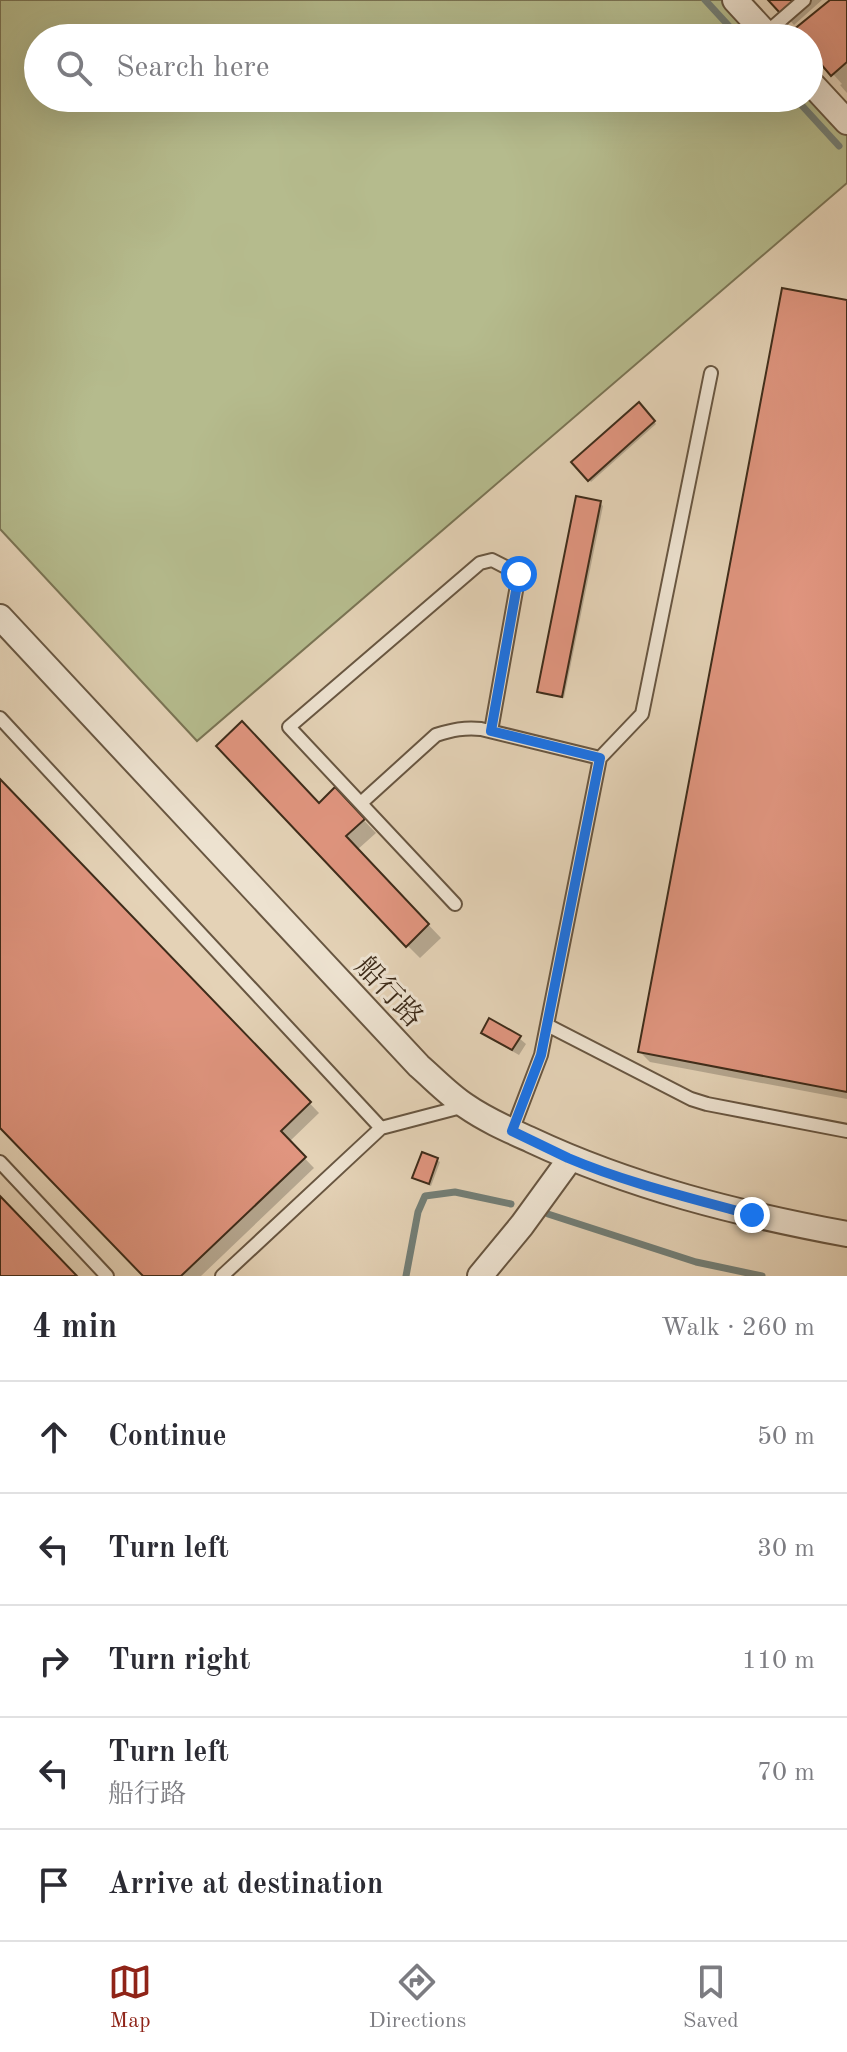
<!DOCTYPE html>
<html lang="en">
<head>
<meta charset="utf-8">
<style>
  :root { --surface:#fff; --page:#f7f7f7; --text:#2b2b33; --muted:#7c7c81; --line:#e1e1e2; --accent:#8f2418 }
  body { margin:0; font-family:"Old Standard TT","Noto Serif SC",serif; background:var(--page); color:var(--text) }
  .stop { position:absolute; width:24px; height:24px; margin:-18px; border:6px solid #1a73e8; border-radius:50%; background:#fff }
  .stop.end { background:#1a73e8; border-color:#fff; box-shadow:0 2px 8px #0008 }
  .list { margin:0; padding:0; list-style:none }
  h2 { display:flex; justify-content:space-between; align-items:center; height:104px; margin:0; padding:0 32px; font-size:34px }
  h2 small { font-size:26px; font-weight:400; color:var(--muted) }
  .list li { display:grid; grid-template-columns:52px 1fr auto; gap:24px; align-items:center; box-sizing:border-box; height:112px; padding:0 32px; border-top:2px solid var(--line) }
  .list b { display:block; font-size:30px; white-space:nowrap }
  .list p { margin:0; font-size:26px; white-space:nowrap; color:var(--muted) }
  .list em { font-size:26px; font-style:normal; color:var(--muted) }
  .icon { flex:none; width:44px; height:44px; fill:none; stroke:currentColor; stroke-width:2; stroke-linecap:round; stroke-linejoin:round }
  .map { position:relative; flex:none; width:847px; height:1276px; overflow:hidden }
  .search { position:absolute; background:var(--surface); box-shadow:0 8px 32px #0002; left:24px; right:24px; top:24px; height:88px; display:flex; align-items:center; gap:20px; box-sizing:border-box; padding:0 28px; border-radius:44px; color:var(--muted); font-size:30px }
  .sheet { height:664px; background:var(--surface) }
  nav { display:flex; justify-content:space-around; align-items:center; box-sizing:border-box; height:112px; border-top:2px solid var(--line); background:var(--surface); font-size:22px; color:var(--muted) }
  nav a { display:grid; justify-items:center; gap:4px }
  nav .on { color:var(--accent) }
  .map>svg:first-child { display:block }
  .green { fill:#b5bb8d; stroke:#7a7454; stroke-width:2 }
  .shadow { fill:#0003 }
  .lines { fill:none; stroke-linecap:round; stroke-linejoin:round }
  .stream { stroke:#737f77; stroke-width:7 }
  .building { fill:#e0957f; stroke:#3e2c1a; stroke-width:2 }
  .service-casing { stroke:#685641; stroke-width:16 }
  .minor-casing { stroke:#685641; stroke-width:28 }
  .service { stroke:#ede2d0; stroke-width:12 }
  .minor { stroke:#ede2d0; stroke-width:24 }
  .route { stroke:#1a73e8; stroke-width:10 }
  .labels { text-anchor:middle; stroke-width:6; stroke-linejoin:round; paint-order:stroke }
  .street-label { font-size:28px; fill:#3e2c1a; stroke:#ede2d0 }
</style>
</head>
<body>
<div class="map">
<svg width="847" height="1276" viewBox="0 0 847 1276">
  <rect width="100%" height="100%" fill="#e4d2b6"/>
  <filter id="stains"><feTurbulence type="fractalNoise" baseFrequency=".0025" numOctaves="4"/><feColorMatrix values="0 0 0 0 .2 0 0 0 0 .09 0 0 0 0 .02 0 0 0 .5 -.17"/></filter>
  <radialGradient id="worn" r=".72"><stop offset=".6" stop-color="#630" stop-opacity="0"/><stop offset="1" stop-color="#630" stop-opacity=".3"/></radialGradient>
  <path class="green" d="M0,0H735L770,38H38V98H809L847,118V183L197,741L0,529Z"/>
  <path class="shadow" d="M771,0H822L794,25Z
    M833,0H847V93L840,85L842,84L809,47V38H801Z
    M847,302V1099L650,1062L640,1052Z
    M639,405L656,424L591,482L574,462Z
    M600,503L603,506L564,698L541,694L539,691Z
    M0,782L319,1113L289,1142L314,1168L201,1276H146L0,1125Z
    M335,790L376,833L357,850L441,938L420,958L407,945L320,805Z
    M483,1032L519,1038L526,1044L519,1055L489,1038Z
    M437,1160L440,1162L431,1186L414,1178Z"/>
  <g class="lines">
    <path class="stream" d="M705,0L740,38
      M795,98L839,146
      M548,1214L696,1262L762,1276
      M406,1276L418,1212L425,1196L455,1192L511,1204"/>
  </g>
  <path class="building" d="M768,0H795L780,13Z
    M830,0H847V62L831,76L809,50V38H798L792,31Z
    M782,288L847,300V1092L638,1052Z
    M639,402L655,421L588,481L571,462Z
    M576,496L601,501L562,697L537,692Z
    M242,721L319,803L335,787L365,819L346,836L429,924L406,947L216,746Z
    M0,779L311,1102L281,1131L306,1157L181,1276H143L0,1128Z
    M489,1018L521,1036L512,1050L481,1033Z
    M422,1152L438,1158L429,1184L412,1178Z
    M0,1196L77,1276H0Z"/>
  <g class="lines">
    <g class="service-casing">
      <path id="service" d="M766,33L804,0
        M0,718L381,1128
        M361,803L436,735C452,730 465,727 481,729L600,758
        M455,904L289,727L480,563L492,560L519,574L491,731
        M547,1025L691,1099L707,1104L847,1131
        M512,1131L541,1055L600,758L642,714L711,373
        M0,1162L107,1276
        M222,1276L381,1128L465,1106"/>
    </g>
    <g class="minor-casing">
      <path id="minor" d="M735,0L770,38
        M809,81L847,122
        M0,617L419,1066C434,1079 449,1095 466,1106C486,1120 509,1130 531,1140C631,1187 739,1214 847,1234
        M480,1276L522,1225L570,1159"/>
    </g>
    <use href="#service" class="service"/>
    <use href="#minor" class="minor"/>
  </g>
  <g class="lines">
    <path class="route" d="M519,574L491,731L600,758L541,1055L512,1131C531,1140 549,1149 568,1158C627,1183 691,1198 752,1215"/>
  </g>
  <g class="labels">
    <g class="street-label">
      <text transform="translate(390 991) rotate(47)" y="10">船行路</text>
    </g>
  </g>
  <rect width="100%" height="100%" filter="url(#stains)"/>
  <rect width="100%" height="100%" fill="url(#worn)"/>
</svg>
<div class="stop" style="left:519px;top:574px"></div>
<div class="stop end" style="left:752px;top:1215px"></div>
<div class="search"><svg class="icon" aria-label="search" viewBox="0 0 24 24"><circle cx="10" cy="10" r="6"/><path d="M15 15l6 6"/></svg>Search here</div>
</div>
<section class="sheet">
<h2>4 min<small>Walk · 260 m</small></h2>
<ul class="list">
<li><svg class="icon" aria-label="ahead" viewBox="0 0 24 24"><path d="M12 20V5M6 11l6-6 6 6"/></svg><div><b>Continue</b></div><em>50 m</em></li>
<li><svg class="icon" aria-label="left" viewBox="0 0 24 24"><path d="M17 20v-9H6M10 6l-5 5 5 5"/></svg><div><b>Turn left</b></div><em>30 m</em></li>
<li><svg class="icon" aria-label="right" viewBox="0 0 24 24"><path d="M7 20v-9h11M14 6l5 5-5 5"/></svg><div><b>Turn right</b></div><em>110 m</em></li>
<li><svg class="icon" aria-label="left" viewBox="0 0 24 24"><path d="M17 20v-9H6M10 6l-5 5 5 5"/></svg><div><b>Turn left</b><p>船行路</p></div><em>70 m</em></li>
<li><svg class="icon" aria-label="arrive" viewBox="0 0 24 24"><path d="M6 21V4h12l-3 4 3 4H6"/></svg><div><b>Arrive at destination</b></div></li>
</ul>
</section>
<nav>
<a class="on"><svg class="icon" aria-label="map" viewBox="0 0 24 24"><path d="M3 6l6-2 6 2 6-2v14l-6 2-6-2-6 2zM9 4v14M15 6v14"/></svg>Map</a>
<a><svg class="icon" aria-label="directions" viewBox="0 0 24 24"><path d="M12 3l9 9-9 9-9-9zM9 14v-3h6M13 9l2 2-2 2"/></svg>Directions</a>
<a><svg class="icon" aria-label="saved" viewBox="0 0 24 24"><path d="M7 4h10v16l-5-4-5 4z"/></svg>Saved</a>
</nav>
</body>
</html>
